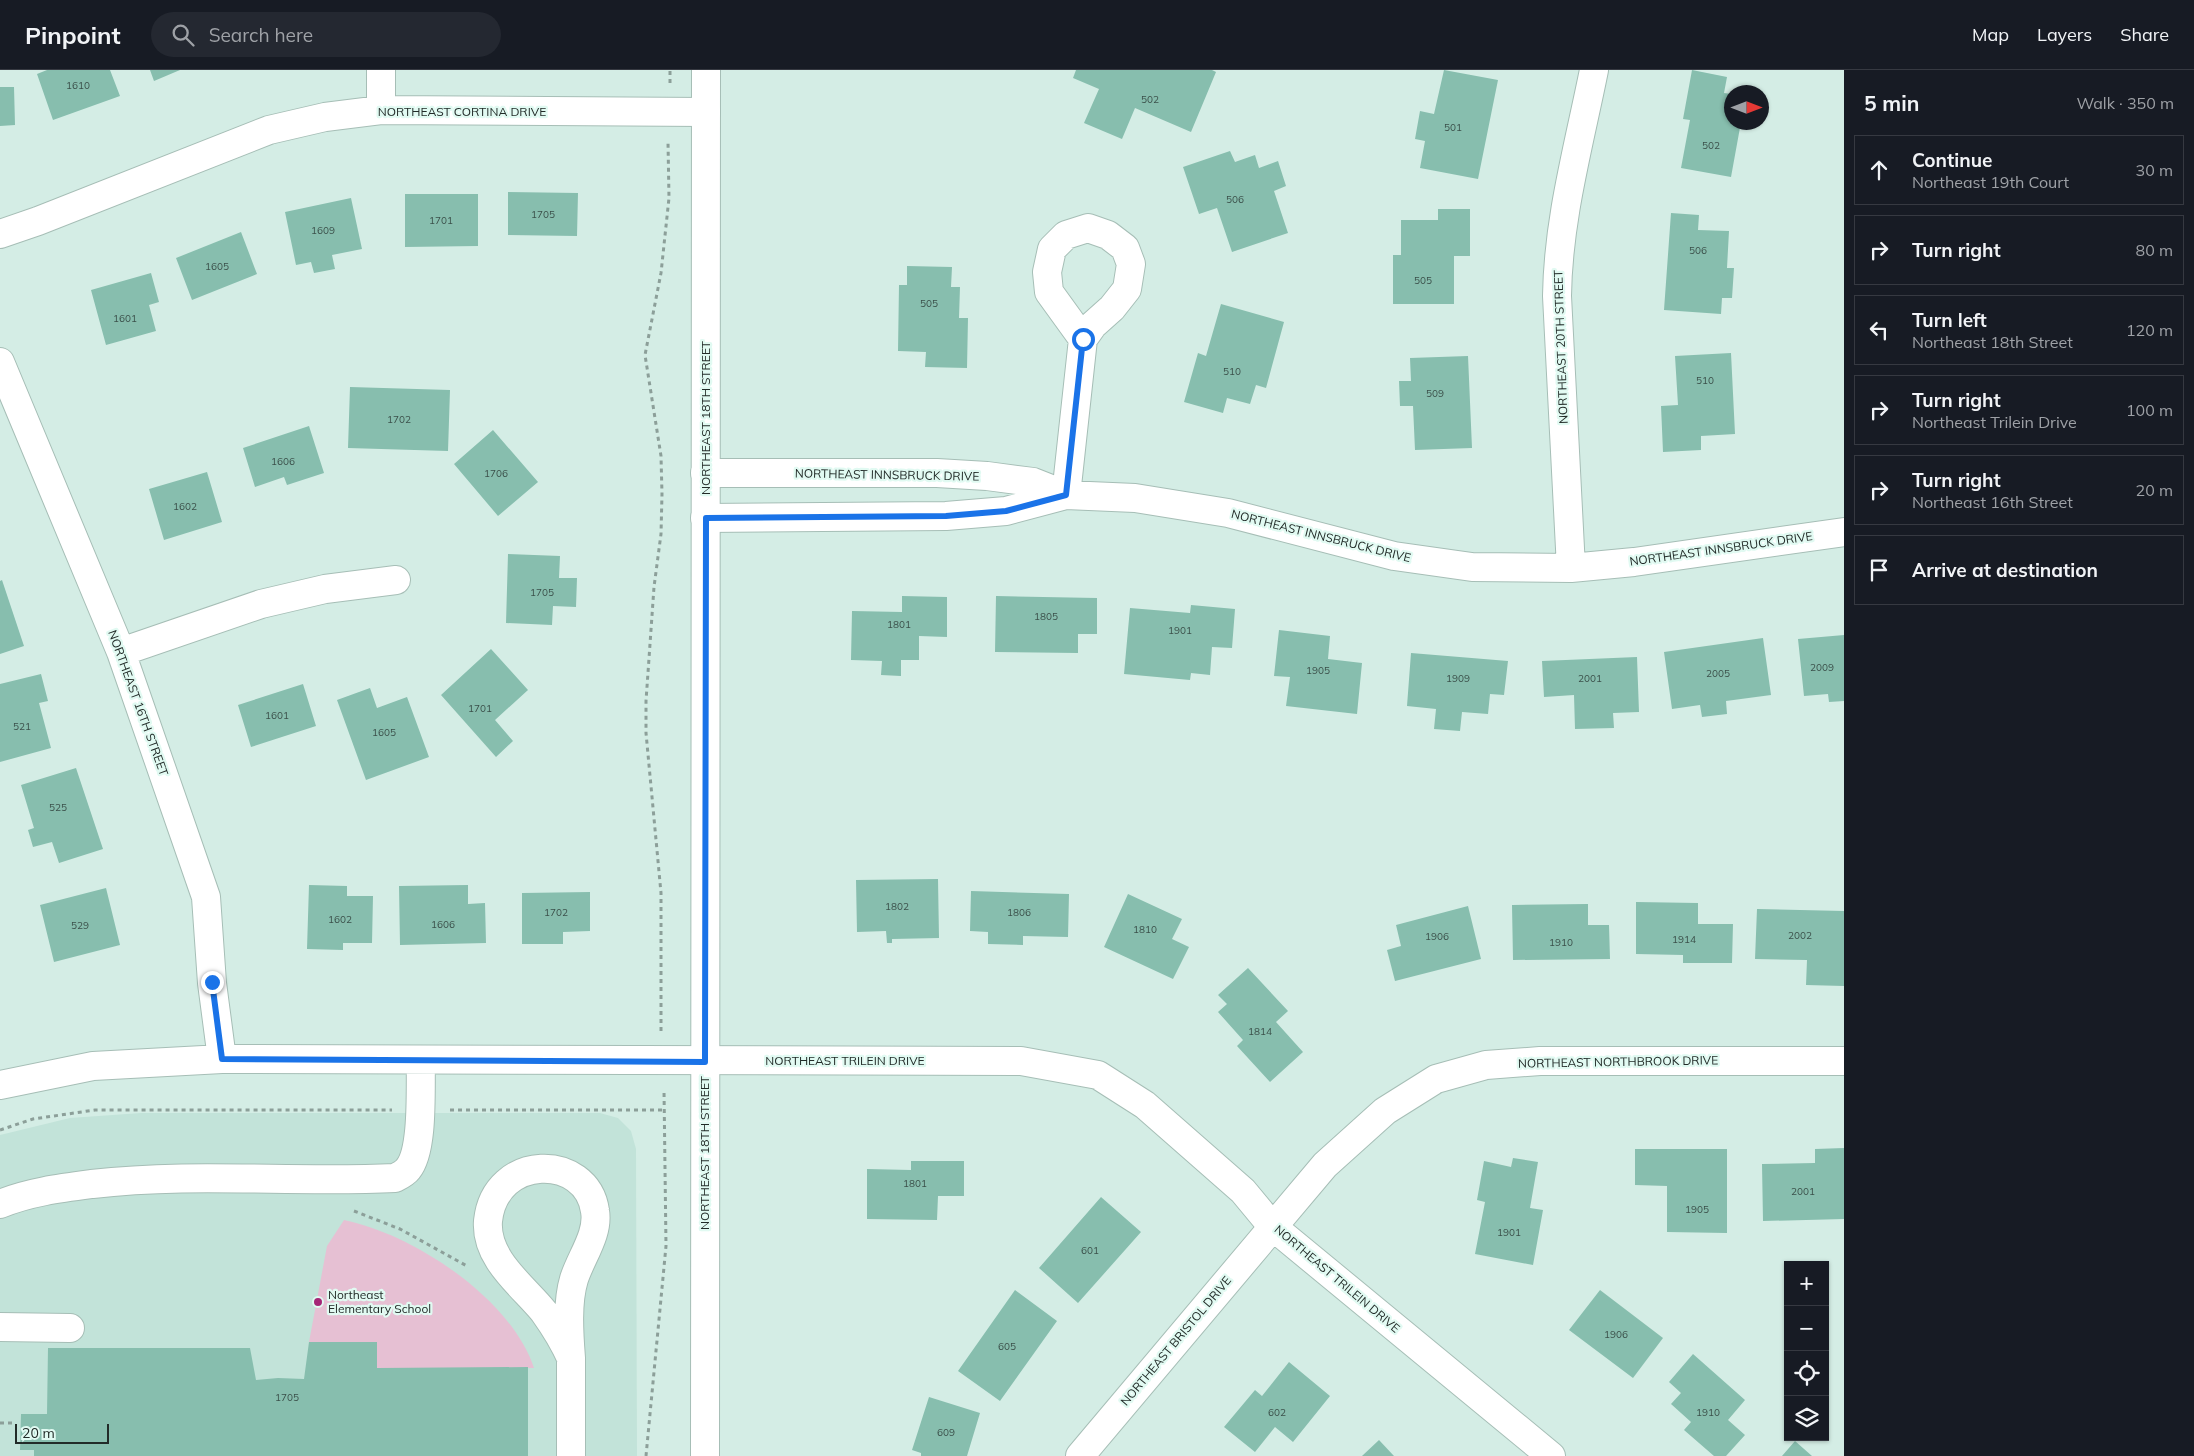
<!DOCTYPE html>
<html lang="en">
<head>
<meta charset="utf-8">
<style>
  :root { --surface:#171b24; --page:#242831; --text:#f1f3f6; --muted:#9ea1a6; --line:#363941 }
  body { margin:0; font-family:Mulish,sans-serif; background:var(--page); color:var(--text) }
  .controls { position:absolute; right:15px; bottom:15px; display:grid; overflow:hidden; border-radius:0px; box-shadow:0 1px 4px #0004 }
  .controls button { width:45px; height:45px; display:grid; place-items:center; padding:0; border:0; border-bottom:1px solid var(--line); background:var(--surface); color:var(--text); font:25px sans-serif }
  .compass { position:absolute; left:1724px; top:15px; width:45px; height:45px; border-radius:50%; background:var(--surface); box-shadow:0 1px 4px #0004; rotate:90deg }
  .scale { position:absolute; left:15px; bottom:12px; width:94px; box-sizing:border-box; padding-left:5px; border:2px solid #222b28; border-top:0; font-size:14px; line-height:18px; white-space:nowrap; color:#222b28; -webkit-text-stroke:4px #e1faf2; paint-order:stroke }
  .stop { position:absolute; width:15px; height:15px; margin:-11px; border:4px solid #1a73e8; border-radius:50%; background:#fff }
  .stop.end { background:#1a73e8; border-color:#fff; box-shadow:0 1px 5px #0008 }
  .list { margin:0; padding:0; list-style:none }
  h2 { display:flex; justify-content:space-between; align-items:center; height:65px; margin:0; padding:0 20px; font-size:21px }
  h2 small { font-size:16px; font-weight:400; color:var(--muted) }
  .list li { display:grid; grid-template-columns:32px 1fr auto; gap:15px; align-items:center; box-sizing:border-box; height:70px; margin:0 10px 10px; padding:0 10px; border:1px solid var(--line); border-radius:0px }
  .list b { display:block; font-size:19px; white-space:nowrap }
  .list p { margin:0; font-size:16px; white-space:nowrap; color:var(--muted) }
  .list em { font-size:16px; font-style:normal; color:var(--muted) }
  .icon { flex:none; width:28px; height:28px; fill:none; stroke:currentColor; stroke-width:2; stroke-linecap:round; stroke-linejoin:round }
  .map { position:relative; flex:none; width:1844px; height:1386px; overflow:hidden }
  header { display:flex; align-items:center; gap:30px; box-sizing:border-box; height:70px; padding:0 25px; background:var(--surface); border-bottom:1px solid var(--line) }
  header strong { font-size:24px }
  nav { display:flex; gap:28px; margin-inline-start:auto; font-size:18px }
  .search { width:350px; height:45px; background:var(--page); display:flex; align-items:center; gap:12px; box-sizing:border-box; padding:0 18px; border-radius:28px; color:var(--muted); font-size:19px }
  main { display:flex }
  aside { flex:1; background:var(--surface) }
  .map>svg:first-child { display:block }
  .built { fill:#c2e3d9 }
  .green { fill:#e6c0d3 }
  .building { fill:#87beae }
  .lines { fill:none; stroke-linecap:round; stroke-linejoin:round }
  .minor-casing { stroke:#a6beb6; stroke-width:30 }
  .major-casing { stroke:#a6beb6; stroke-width:30 }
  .path { stroke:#8c9f99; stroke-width:3; stroke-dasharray:4 4; stroke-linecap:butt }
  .minor { stroke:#fff; stroke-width:28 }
  .major { stroke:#fff; stroke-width:28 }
  .route { stroke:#1a73e8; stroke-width:6 }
  .poi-dot { fill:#a52677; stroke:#e1faf2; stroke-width:2 }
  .labels { text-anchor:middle; stroke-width:4.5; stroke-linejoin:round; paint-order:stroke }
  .number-label { font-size:10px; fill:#3b504a }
  .street-label { font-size:12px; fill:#222b28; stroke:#e1faf2 }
  .poi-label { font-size:12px; fill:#222b28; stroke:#e1faf2; text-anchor:start }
</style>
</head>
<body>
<header>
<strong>Pinpoint</strong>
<div class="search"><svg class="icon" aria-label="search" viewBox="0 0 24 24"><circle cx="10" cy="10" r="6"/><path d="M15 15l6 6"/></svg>Search here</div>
<nav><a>Map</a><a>Layers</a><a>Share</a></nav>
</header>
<main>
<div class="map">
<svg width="1844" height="1386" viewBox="0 0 1844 1386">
  <rect width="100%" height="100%" fill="#d4ede5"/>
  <path class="built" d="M141,1043H600L618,1048L631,1061L636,1079L637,1386H0V1065L70,1048Z"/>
  <path class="green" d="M344,1150C413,1164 511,1228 534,1298H377L376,1272H309L327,1176Z"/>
  <path class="building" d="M47,0H110L120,26L53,50L37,4Z
    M150,0H180L154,11Z
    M1076,0H1212L1216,2L1191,62L1135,38L1122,69L1084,53L1099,19L1073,8Z
    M1444,0L1498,10L1478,109L1420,98L1425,71L1415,69L1420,41L1434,44Z
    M1692,0L1727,7L1724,23L1732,24V52H1741L1731,107L1681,98L1690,50L1683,49Z
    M0,17H14L15,55L0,56Z
    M1230,81L1235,92L1255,85L1259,98L1278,91L1286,116L1274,121L1288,163L1232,182L1217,138L1199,144L1183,97Z
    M508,122L578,123L577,166L508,165Z
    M405,124H478V176L405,177Z
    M351,128L362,179L332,185L335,199L314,203L311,192L296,195L285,142Z
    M1438,139H1470V186H1454V234H1393V185H1401V150H1438Z
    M1671,143L1699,145L1698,160L1729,161L1727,198H1734L1732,228H1722L1721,244L1664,240Z
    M241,162L257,204L192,230L176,188Z
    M907,196L952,197L951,217H960L959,248H968L967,298L925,297L926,282L898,281L899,215H907Z
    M151,203L159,232L149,235L156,261L106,275L91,220Z
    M1221,234L1284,252L1266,318L1256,315L1250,334L1227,328L1223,343L1184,332L1198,283L1206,286Z
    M1731,283L1735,364L1701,366V380L1663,382L1661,336L1678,335L1675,286Z
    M1468,286L1472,378L1415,380L1413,336H1400L1399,311H1411L1410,288Z
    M350,317L450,320L448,381L348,378Z
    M309,356L324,403L287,415L284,407L255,417L243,378Z
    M493,360L538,412L498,446L454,394Z
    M207,402L222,452L164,470L149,419Z
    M508,484L560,486L559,508H577L576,537L553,536L552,555L506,553Z
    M2,510L24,576L0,584V511Z
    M902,526L947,527V567L919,566V590H901V606L881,605L882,591L851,590L852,541L902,542Z
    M996,526L1097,528V564H1078V583L995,582Z
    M1191,535L1235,539L1232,578L1212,577L1210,605L1191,603L1190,610L1124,604L1130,538L1190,543Z
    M1279,560L1330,566L1328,589L1362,593L1357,644L1286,636L1290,607L1274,606Z
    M1844,565V631L1829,632L1828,624L1804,626L1798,569Z
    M1763,568L1771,625L1726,631L1727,644L1702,647L1700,635L1672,639L1664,582Z
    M491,579L528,620L495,650L513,671L496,687L441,625Z
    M1411,583L1508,591L1504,625L1490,624L1488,644L1462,642L1460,661L1434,659L1436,639L1407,636Z
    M1637,587L1639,642L1613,643L1614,658L1575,659L1574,625L1544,627L1542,591Z
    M41,604L48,631L39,633L51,678L0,692V614Z
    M303,614L316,656L251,677L238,635Z
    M370,618L377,638L407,627L429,687L366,710L337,630Z
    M76,698L103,779L59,793L52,772L33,777L28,760L34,758L21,715Z
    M938,809L939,868L892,869V873H887L886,861L857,862L856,810Z
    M309,815L347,816V826H373L372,873H343V880L307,879Z
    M468,815V834L485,833L486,873L400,875L399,816Z
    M106,818L120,875L54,892L40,835Z
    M971,821L1069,824L1068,867L1023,866V875L988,874V862L970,861Z
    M590,822V861L563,862V874H522V823Z
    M1128,824L1182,849L1172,869L1189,877L1173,909L1104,877Z
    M1636,832L1698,833V854H1733L1732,893H1683V885L1636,884Z
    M1588,834V855H1609L1610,889L1513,890L1512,835Z
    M1468,836L1481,889L1395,911L1387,880L1401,876L1396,855Z
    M1757,839L1844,841V916L1806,915L1807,890L1755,889Z
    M1248,898L1288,941L1276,952L1303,982L1270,1012L1237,976L1243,970L1218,942L1227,934L1218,925Z
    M1844,1078V1149L1763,1151L1762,1094L1815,1093V1079Z
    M1635,1079H1727V1163L1667,1162V1116L1635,1115Z
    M1513,1088L1538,1092L1530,1138L1543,1140L1533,1195L1475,1184L1485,1132L1477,1130L1484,1091L1511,1097Z
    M911,1091H964V1126H938L937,1150L867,1149V1099L911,1100Z
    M1101,1127L1141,1162L1078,1233L1039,1198Z
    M1015,1220L1057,1251L1000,1331L958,1301Z
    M1600,1220L1663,1268L1633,1308L1569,1260Z
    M309,1272H377V1298L528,1297V1386H34V1380H20L21,1344H47L48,1278H250L256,1310L278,1308L304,1309Z
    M1693,1284L1745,1330L1728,1350L1745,1365L1726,1386H1714L1684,1360L1691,1352L1671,1334L1681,1323L1669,1312Z
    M1289,1292L1330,1326L1293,1372L1275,1357L1255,1382L1224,1357L1255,1320L1262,1326Z
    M929,1327L980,1343L967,1386H921V1383L912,1380Z
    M1379,1370L1394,1386H1362Z
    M1795,1371L1812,1386H1782Z"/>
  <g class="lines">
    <g class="minor-casing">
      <path id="minor" d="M381,40V0
        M0,164L38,151L269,60L325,47L381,40L706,42
        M0,292L121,582L206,827L212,913L222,989
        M705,403H937L987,406L1033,412L1066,425L1135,428L1228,443L1394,486L1472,497L1571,498L1634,492L1844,462
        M1066,425L1083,269L1093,255L1112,238L1127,219L1131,194L1125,178L1108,165L1088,158L1066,165L1052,179L1047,202L1049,222L1083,269
        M705,448L946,446L1006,441L1066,425
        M1571,498L1557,226C1558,149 1579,75 1594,0
        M121,582L261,534L325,519L396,510
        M0,1015L93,996L222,989L1021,991L1098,1005L1145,1035L1243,1121L1272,1156L1551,1386
        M0,1134C29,1122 61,1118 92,1114C193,1102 294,1113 395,1108C399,1106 405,1103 408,1099C424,1080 420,1016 421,990
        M0,1257L70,1258
        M571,1288C564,1272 554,1256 544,1242C523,1216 485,1189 488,1151C495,1083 587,1083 595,1141C599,1164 581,1187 574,1209C567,1232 569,1263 571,1288V1386
        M1080,1386L1325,1095L1385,1041L1436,1009L1486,995L1540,991H1844"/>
    </g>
    <g class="major-casing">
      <path id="major" d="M705,1386L706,0"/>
    </g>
    <path class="path" d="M670,13V0
      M661,961V823L646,663V631L654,517L661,464L662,424L661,386L645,285L661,203L669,128L668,72
      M450,1040H665
      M0,1060L33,1049L95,1040H392
      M354,1141L400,1159L467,1196
      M0,1353H15
      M646,1386L666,1176L664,1020"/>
    <use href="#minor" class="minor"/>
    <use href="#major" class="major"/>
  </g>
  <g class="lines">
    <path class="route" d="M212,912L222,989L705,992L706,448L946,446L1006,441L1066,425L1083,269"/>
  </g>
  <circle class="poi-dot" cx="318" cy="1232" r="5"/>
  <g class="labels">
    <g class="number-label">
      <text x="78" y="19">1610</text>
      <text x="1150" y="33">502</text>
      <text x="1453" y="61">501</text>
      <text x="1711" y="79">502</text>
      <text x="1235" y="133">506</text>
      <text x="543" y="148">1705</text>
      <text x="441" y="154">1701</text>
      <text x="323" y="164">1609</text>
      <text x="1698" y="184">506</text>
      <text x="217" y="200">1605</text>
      <text x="1423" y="214">505</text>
      <text x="929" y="237">505</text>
      <text x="125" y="252">1601</text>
      <text x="1232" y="305">510</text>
      <text x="1705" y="314">510</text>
      <text x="1435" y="327">509</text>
      <text x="399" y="353">1702</text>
      <text x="283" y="395">1606</text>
      <text x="496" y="407">1706</text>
      <text x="185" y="440">1602</text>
      <text x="542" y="526">1705</text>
      <text x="1046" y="550">1805</text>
      <text x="899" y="558">1801</text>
      <text x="1180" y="564">1901</text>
      <text x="1822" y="601">2009</text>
      <text x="1318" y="604">1905</text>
      <text x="1718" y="607">2005</text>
      <text x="1458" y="612">1909</text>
      <text x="1590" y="612">2001</text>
      <text x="480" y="642">1701</text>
      <text x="277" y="649">1601</text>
      <text x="22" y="660">521</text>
      <text x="384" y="666">1605</text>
      <text x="58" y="741">525</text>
      <text x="897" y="840">1802</text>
      <text x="556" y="846">1702</text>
      <text x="1019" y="846">1806</text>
      <text x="340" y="853">1602</text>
      <text x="443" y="858">1606</text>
      <text x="80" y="859">529</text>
      <text x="1145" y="863">1810</text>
      <text x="1800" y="869">2002</text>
      <text x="1437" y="870">1906</text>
      <text x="1684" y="873">1914</text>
      <text x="1561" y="876">1910</text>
      <text x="1260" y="965">1814</text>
      <text x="915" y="1117">1801</text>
      <text x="1803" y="1125">2001</text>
      <text x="1697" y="1143">1905</text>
      <text x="1509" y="1166">1901</text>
      <text x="1090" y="1184">601</text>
      <text x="1616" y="1268">1906</text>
      <text x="1007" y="1280">605</text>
      <text x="287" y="1331">1705</text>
      <text x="1277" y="1346">602</text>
      <text x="1708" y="1346">1910</text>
      <text x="946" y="1366">609</text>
    </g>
    <g class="street-label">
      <text x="462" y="46">NORTHEAST CORTINA DRIVE</text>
      <text transform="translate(1561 277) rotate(-92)" y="4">NORTHEAST 20TH STREET</text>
      <text transform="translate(706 348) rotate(-90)" y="4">NORTHEAST 18TH STREET</text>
      <text transform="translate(887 405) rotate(1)" y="4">NORTHEAST INNSBRUCK DRIVE</text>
      <text transform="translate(1321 466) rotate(14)" y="4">NORTHEAST INNSBRUCK DRIVE</text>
      <text transform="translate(1721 479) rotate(-8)" y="4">NORTHEAST INNSBRUCK DRIVE</text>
      <text transform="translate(138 633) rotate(70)" y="4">NORTHEAST 16TH STREET</text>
      <text x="845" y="995">NORTHEAST TRILEIN DRIVE</text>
      <text transform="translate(1618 992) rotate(-1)" y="4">NORTHEAST NORTHBROOK DRIVE</text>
      <text transform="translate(705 1083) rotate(-90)" y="4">NORTHEAST 18TH STREET</text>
      <text transform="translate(1337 1209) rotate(40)" y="4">NORTHEAST TRILEIN DRIVE</text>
      <text transform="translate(1176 1271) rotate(-50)" y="4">NORTHEAST BRISTOL DRIVE</text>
    </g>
    <g class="poi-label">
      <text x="328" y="1229">Northeast<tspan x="328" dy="14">Elementary School</tspan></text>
    </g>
  </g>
</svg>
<div class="controls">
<button>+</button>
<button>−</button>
<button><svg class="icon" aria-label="locate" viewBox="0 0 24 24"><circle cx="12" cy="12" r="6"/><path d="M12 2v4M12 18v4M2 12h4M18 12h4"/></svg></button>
<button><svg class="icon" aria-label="layers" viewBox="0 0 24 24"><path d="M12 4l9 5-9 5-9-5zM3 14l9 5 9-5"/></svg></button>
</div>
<svg class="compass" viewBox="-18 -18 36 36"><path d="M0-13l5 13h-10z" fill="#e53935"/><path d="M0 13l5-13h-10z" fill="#9ea1a6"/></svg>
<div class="scale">20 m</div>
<div class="stop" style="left:1083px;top:269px"></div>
<div class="stop end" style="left:212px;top:912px"></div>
</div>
<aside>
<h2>5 min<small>Walk · 350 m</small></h2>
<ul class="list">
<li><svg class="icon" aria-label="ahead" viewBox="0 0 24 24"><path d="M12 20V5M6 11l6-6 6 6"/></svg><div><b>Continue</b><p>Northeast 19th Court</p></div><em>30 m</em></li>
<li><svg class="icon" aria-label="right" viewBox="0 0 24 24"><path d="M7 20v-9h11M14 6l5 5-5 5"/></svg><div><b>Turn right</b></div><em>80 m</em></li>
<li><svg class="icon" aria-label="left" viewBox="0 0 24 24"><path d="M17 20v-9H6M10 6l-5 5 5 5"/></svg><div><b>Turn left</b><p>Northeast 18th Street</p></div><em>120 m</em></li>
<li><svg class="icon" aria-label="right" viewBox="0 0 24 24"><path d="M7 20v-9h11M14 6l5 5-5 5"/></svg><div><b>Turn right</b><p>Northeast Trilein Drive</p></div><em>100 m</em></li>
<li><svg class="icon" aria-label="right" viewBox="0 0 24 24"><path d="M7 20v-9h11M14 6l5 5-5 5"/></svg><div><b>Turn right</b><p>Northeast 16th Street</p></div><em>20 m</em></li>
<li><svg class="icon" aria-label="arrive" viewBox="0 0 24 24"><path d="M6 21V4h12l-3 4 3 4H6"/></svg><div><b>Arrive at destination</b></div></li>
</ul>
</aside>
</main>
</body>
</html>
